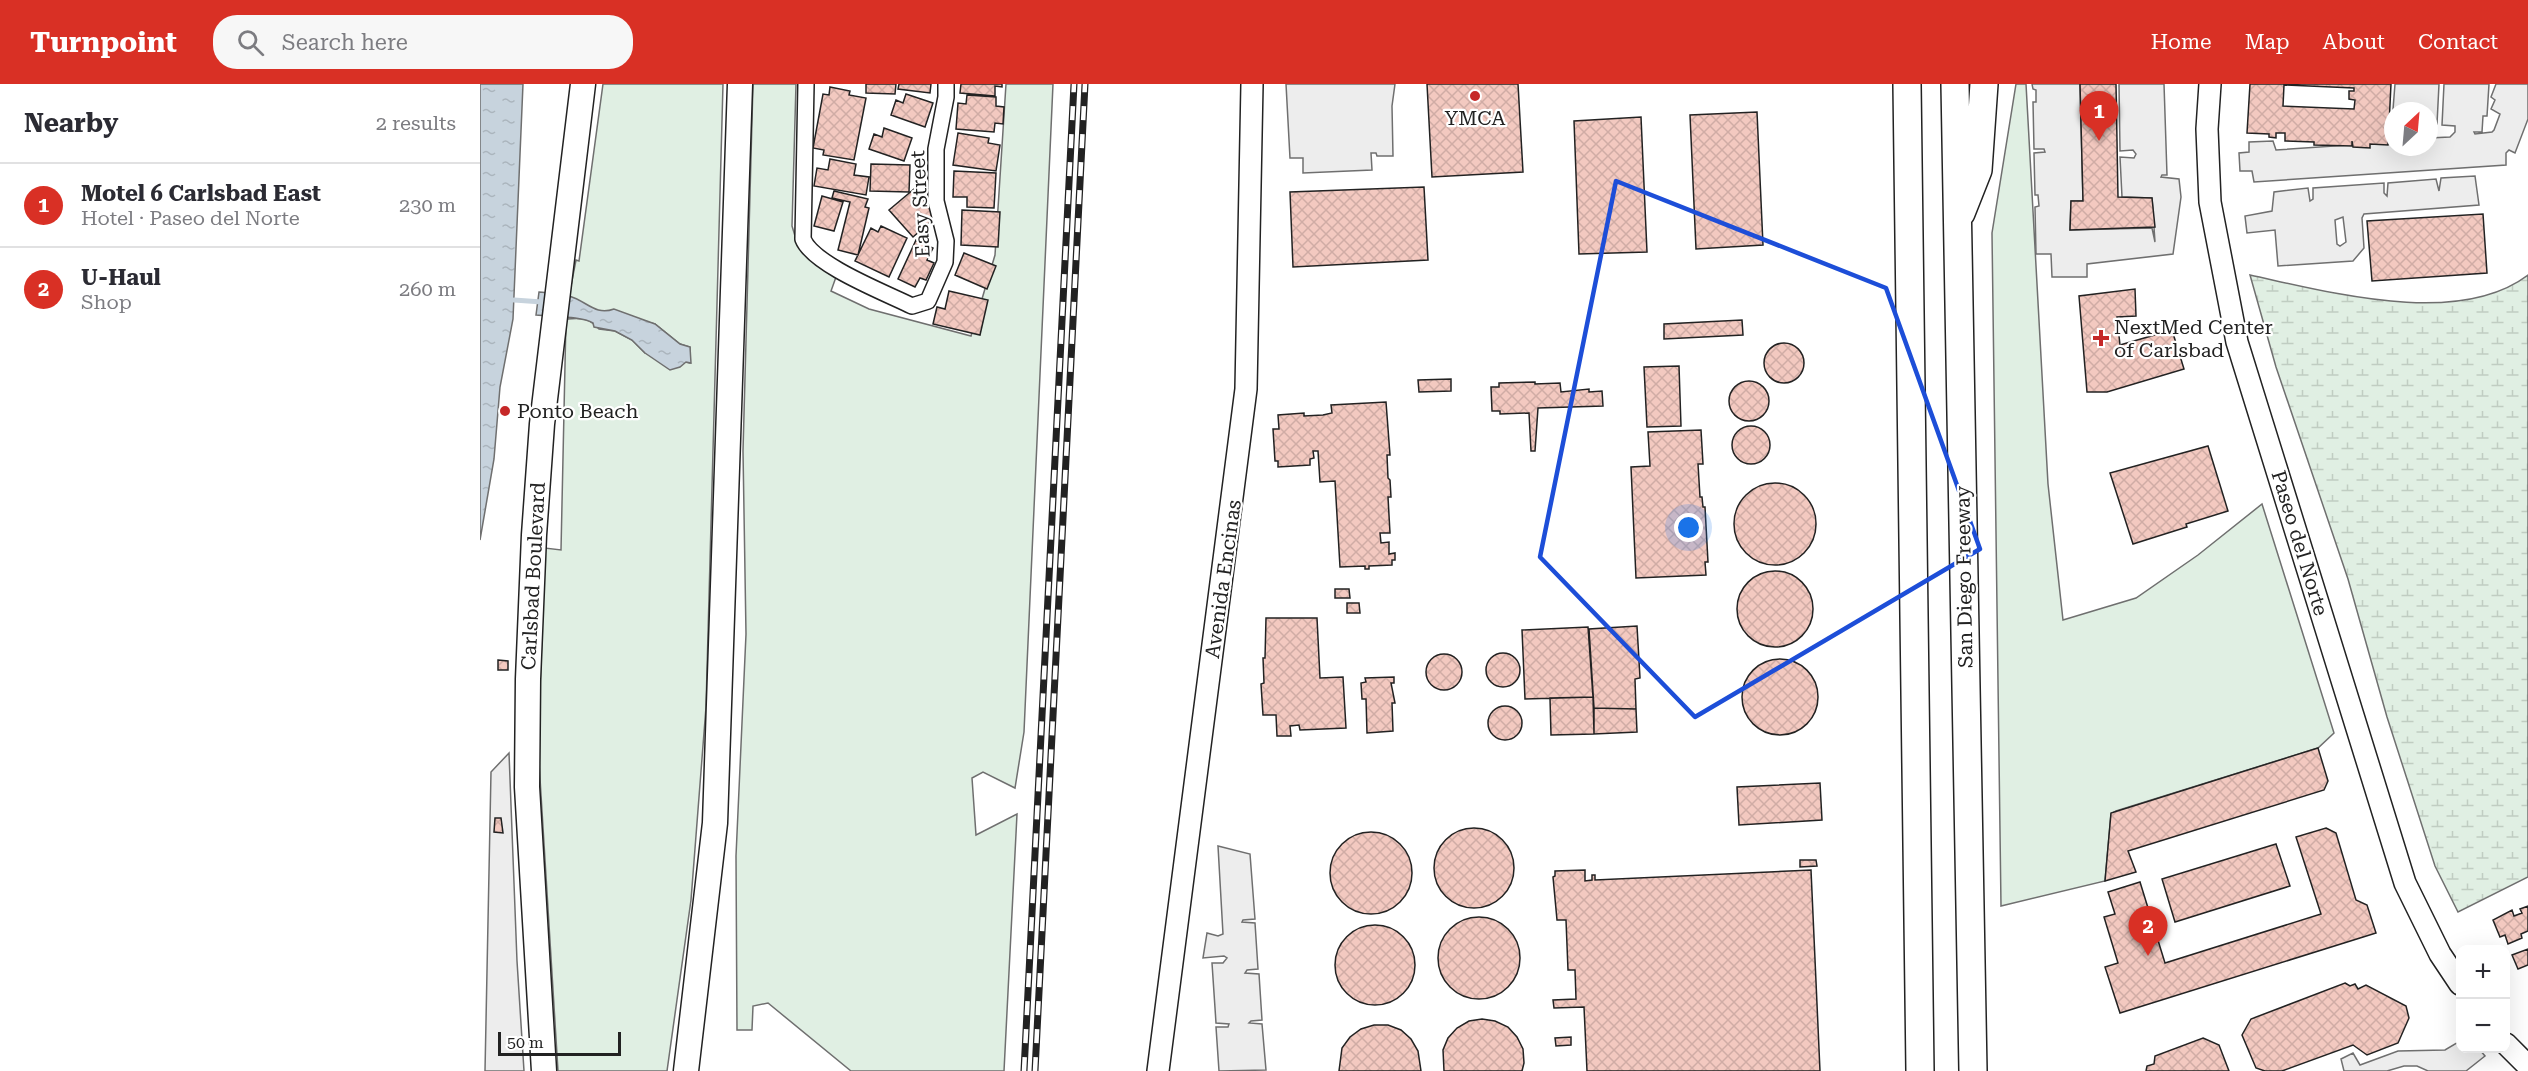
<!DOCTYPE html>
<html lang="en">
<head>
<meta charset="utf-8">
<style>
  :root { --surface:#fff; --page:#f7f7f7; --text:#2b2b33; --muted:#7c7c81; --line:#e1e1e2; --accent:#d93025 }
  body { margin:0; font-family:"Roboto Serif",serif; background:var(--page); color:var(--text) }
  .controls { position:absolute; right:18px; bottom:18px; display:grid; overflow:hidden; border-radius:12px; box-shadow:0 6px 24px #0002 }
  .controls button { width:54px; height:54px; display:grid; place-items:center; padding:0; border:0; border-bottom:2px solid var(--line); background:var(--surface); color:var(--text); font:30px sans-serif }
  .compass { position:absolute; left:1904px; top:18px; width:54px; height:54px; border-radius:50%; background:var(--surface); box-shadow:0 6px 24px #0002; rotate:26deg }
  .scale { position:absolute; left:18px; bottom:15px; width:123px; box-sizing:border-box; padding-left:6px; border:3px solid #222; border-top:0; font-size:16px; line-height:21px; white-space:nowrap; color:#222; -webkit-text-stroke:4px #fff; paint-order:stroke }
  .you { position:absolute; left:1209px; top:444px; width:21px; height:21px; margin:-15px; border:4px solid #fff; border-radius:50%; background:#1a73e8; box-shadow:0 0 0 9px #1a73e833 }
  .badge { display:grid; place-items:center; width:39px; height:39px; border-radius:50%; background:var(--accent); color:#fff; font-size:20px; font-weight:700 }
  .pin { position:absolute; translate:-50% -50px; filter:drop-shadow(0 2px 3px #0008) }
  .pin::after { content:''; position:absolute; top:32px; width:21px; height:18px; background:inherit; clip-path:polygon(0 0,100% 0,50% 100%) }
  .list { margin:0; padding:0; list-style:none }
  h2 { display:flex; justify-content:space-between; align-items:center; height:78px; margin:0; padding:0 24px; font-size:26px }
  h2 small { font-size:20px; font-weight:400; color:var(--muted) }
  .list li { display:grid; grid-template-columns:39px 1fr auto; gap:18px; align-items:center; box-sizing:border-box; height:84px; padding:0 24px; border-top:2px solid var(--line) }
  .list b { display:block; font-size:22px; white-space:nowrap }
  .list p { margin:0; font-size:20px; white-space:nowrap; color:var(--muted) }
  .list em { font-size:20px; font-style:normal; color:var(--muted) }
  .icon { flex:none; width:33px; height:33px; fill:none; stroke:currentColor; stroke-width:2; stroke-linecap:round; stroke-linejoin:round }
  .map { position:relative; flex:none; width:2048px; height:987px; overflow:hidden }
  header { display:flex; align-items:center; gap:36px; box-sizing:border-box; height:84px; padding:0 30px; background:var(--accent); color:#fff }
  header strong { font-size:28px }
  nav { display:flex; gap:33px; margin-inline-start:auto; font-size:21px }
  .search { width:420px; height:54px; background:var(--page); display:flex; align-items:center; gap:15px; box-sizing:border-box; padding:0 21px; border-radius:24px; color:var(--muted); font-size:22px }
  main { display:flex }
  aside { flex:1; background:var(--surface) }
  .map>svg:first-child { display:block }
  .green { fill:#e0efe3; stroke:#6f6f6f; stroke-width:1.5 }
  .wetland { fill:url(#wetland-marsh); stroke:#6f6f6f; stroke-width:1.5 }
  .parking { fill:#ededed; stroke:#6f6f6f; stroke-width:1.5; fill-rule:evenodd }
  .water { fill:url(#water-ripples); stroke:#6f6f6f; stroke-width:1.5 }
  .lines { fill:none; stroke-linecap:round; stroke-linejoin:round }
  .stream { stroke:#c7d3dd; stroke-width:5 }
  .building { fill:url(#building-cross-hatch); stroke:#222; stroke-width:1.5; fill-rule:evenodd }
  .street-casing { stroke:#222; stroke-width:18 }
  .secondary-casing { stroke:#222; stroke-width:24 }
  .primary-casing { stroke:#222; stroke-width:27 }
  .highway-casing { stroke:#222; stroke-width:30 }
  .street { stroke:#fff; stroke-width:15 }
  .secondary { stroke:#fff; stroke-width:21 }
  .primary { stroke:#fff; stroke-width:24 }
  .highway { stroke:#fff; stroke-width:27 }
  .rail-casing { stroke:#222; stroke-width:7 }
  .rail { stroke:#fff; stroke-width:4.5; stroke-dasharray:14; stroke-linecap:butt }
  .marked { fill:none; stroke:#1d4ed8; stroke-width:4.5; stroke-linejoin:round }
  .poi-dot { fill:#c62828; stroke:#fff; stroke-width:2 }
  .labels { text-anchor:middle; stroke-width:4.5; stroke-linejoin:round; paint-order:stroke }
  .poi-label { font-size:20px; fill:#222; stroke:#fff; text-anchor:start }
  .street-label { font-size:20px; fill:#222; stroke:#fff }
</style>
</head>
<body>
<header>
<strong>Turnpoint</strong>
<div class="search"><svg class="icon" aria-label="search" viewBox="0 0 24 24"><circle cx="10" cy="10" r="6"/><path d="M15 15l6 6"/></svg>Search here</div>
<nav><a>Home</a><a>Map</a><a>About</a><a>Contact</a></nav>
</header>
<main>
<aside>
<h2>Nearby<small>2 results</small></h2>
<ul class="list">
<li><span class="badge">1</span><div><b>Motel 6 Carlsbad East</b><p>Hotel · Paseo del Norte</p></div><em>230 m</em></li>
<li><span class="badge">2</span><div><b>U-Haul</b><p>Shop</p></div><em>260 m</em></li>
</ul>
</aside>
<div class="map">
<svg width="2048" height="987" viewBox="0 0 2048 987">
  <defs>
    <pattern id="wetland-marsh" width="20" height="14" patternUnits="userSpaceOnUse" patternTransform="scale(1.5)"><rect width="20" height="14" fill="#e0efe3"/><path d="M1 5h8M5 5V1M11 12h8M15 12V8" fill="none" stroke="#c0cdc2"/></pattern>
    <pattern id="water-ripples" width="26" height="14" patternUnits="userSpaceOnUse" patternTransform="scale(1.5)"><rect width="26" height="14" fill="#c7d3dd"/><path d="M2 4q2-2 4 0t4 0M15 11q2-2 4 0t4 0" fill="none" stroke="#abb5bd"/></pattern>
    <pattern id="building-cross-hatch" width="8" height="8" patternUnits="userSpaceOnUse" patternTransform="scale(1.5)"><rect width="8" height="8" fill="#f3c9c0"/><path d="M0 0l8 8M0 8l8-8" fill="none" stroke="#d0aca5"/></pattern>
  </defs>
  <rect width="100%" height="100%" fill="#fff"/>
  <path class="green" d="M123,0H243L226,623L211,816L187,987H78L58,662L65,464L81,466L86,235C100,234 109,233 119,245L135,247L152,256L165,269L210,279V263L200,260L175,240L115,226L89,212L96,176L99,177Z
    M273,0H316L312,142C319,170 334,178 356,193L351,207L389,225L491,252L515,171L526,0H573L544,648L535,704L503,688L492,694L496,751L537,730L524,987H371L288,919L273,922L272,946H257L256,772L266,550L263,367Z
    M1536,0H1546L1568,400L1583,536L1656,514L1718,471L1782,420L1854,649L1838,664L1636,727L1631,730L1625,797L1521,822L1512,149Z"/>
  <path class="wetland" d="M1770,191C1849,208 1978,244 2048,191V793L1978,828L1955,782L1907,633L1868,495L1796,283Z"/>
  <path class="parking" d="M806,0H915L912,22L913,72H897L896,69H891L892,86L823,89V74H810Z
    M1552,0H1600L1603,117H1591L1590,146L1672,144L1675,158L1672,114L1642,113L1640,73L1654,74L1656,70L1653,66L1640,67L1639,0H1684L1687,91H1682L1681,93L1699,95L1701,113L1693,170L1607,180V193H1572L1571,170H1556L1555,123L1559,122L1558,111H1555L1554,69L1565,68L1564,65H1554L1553,18H1556V6L1553,5Z
    M1915,0H1959L1957,40H1949V27H1913L1911,51Z
    M1964,0H2009L2007,32H2003L2002,48H1994L1995,50L2012,48L2014,46L2020,30L2011,25L2015,16L2011,13L2016,0H2048V35L2035,69L2029,66L2026,69V81L1774,98L1772,87H1760L1759,69L1769,68V58L1793,57L1796,66L1913,58V63H1949V54L1970,53L1975,48V42L1962,41Z
    M1995,92L1999,121L1884,130L1882,134L1884,164L1873,177L1798,182L1795,146L1767,149L1765,132L1792,127L1794,108L1828,104L1830,117L1833,115V104L1904,99V109L1907,112L1908,99L1956,95L1959,107L1961,94ZM1863,133L1866,158L1860,162L1857,160L1855,136Z
    M29,669L37,877L44,987H5L11,688Z
    M738,762L770,770L775,835L763,836L762,838L775,839L778,885L767,886L765,889L779,890L782,936L771,937L769,939L782,940L786,986L739,987L736,943H748L749,940L736,939L732,879H743L747,874L744,872L723,874L727,849L738,852L743,850Z
    M1980,957V964L1999,965L2005,972L1986,987H1948L1937,982H1924L1907,987H1864L1861,975L1873,969L1880,981L1918,967L1965,966Z"/>
  <path class="water" d="M0,0H43L33,235L20,303L14,375L0,456Z
    M59,208C69,209 80,209 89,212C107,217 115,232 134,225L175,240L200,260L210,263L211,279L206,278L200,283L190,286L165,269L152,256L135,247L114,243L113,239C101,232 72,233 56,231Z"/>
  <g class="lines">
    <path class="stream" d="M34,216L62,218"/>
  </g>
  <path class="building" d="M386,0H416L415,10L386,9Z
    M419,0H451L450,9L418,5Z
    M481,0H522V3L515,2V12L480,9Z
    M947,0H1038L1043,88L952,93Z
    M1600,0H1636L1638,113L1672,114L1675,143L1590,146L1591,117H1603Z
    M1770,0H1911L1908,61L1890,60V64L1873,63L1872,57V62L1834,61V58L1805,57V49H1796V54L1789,53V50L1767,49ZM1804,1L1874,4V7H1869V15L1875,16L1874,25L1803,22Z
    M350,3L370,7L369,11L386,14L374,76L343,71L344,66L333,64L343,10L349,11Z
    M426,10L453,19L445,43L411,31L416,16L423,19Z
    M487,11L516,13V22L524,23L523,40L515,39L514,48L476,45L478,19L486,20Z
    M1277,28L1283,161L1216,165L1210,31Z
    M1161,33L1167,168L1099,170L1094,37Z
    M404,44L432,54L424,77L389,65L394,50L402,53Z
    M478,49L509,54L508,59L520,61L516,87L473,81Z
    M350,75L376,80L374,91L389,93L386,111L334,102L337,84L348,86Z
    M391,80L430,81L429,108L390,107Z
    M474,87L516,89L514,124L487,123V113H473Z
    M944,103L948,176L813,183L810,108Z
    M434,105L457,132L433,153L409,126Z
    M354,107L388,115L385,123L389,124L378,171L358,166L370,118L352,114Z
    M342,112L363,118L354,147L334,142Z
    M482,126L520,128L518,163L481,161Z
    M2003,130L2007,189L1892,197L1887,137Z
    M401,142L427,154L409,193L375,177L391,144L398,148Z
    M436,156L453,164L447,176L454,179L446,196L440,194L435,203L418,195Z
    M484,169L516,182L507,205L475,191Z
    M1655,205L1656,232L1637,233L1640,261L1692,246L1704,285L1627,308H1607L1599,212Z
    M469,207L508,216L500,251L453,240L457,223L465,225Z
    M1262,236L1263,251L1184,255V240Z
    M1284 279a20 20 0 1 1 40 0a20 20 0 1 1-40 0Z
    M1199,282L1201,342L1167,343L1164,283Z
    M971,295V307L939,308L938,296Z
    M1249 317a20 20 0 1 1 40 0a20 20 0 1 1-40 0Z
    M1055,298V300L1080,299L1081,308L1109,305V308L1122,307L1123,322L1058,324L1055,367H1051L1049,329L1020,330V327H1012L1011,303H1019V299Z
    M906,318L910,371H907L908,394L910,396L911,413H908L910,449H900L901,459L909,458V470L915,469V476H912V481L889,482V485H885V482L860,483L855,397L840,398L838,367H833L834,374L830,375V381L798,383V377H795L793,345H799L798,331L824,329V332L843,331L852,329L851,321Z
    M1252 361a19 19 0 1 1 38 0a19 19 0 1 1-38 0Z
    M1221,346L1223,380H1218L1220,413H1222L1223,423H1225L1228,478H1225L1226,491L1156,494L1151,383L1170,382L1168,348Z
    M1728,362L1748,427L1706,440L1707,443L1653,460L1630,389Z
    M1254 440a41 41 0 1 1 82 0a41 41 0 1 1-82 0Z
    M1257 525a38 38 0 1 1 76 0a38 38 0 1 1-76 0Z
    M855,505H869L870,514H855Z
    M867,519H879L880,529H867Z
    M786,534H837L840,594L863,593L866,644L820,646L819,641L810,642L811,652H797L796,631H783L781,600L784,599L783,574H785Z
    M1157,542L1160,594L1155,595L1156,625L1114,624L1109,545Z
    M1108,543L1113,613L1045,615L1042,546Z
    M1006 586a17 17 0 1 1 34 0a17 17 0 1 1-34 0Z
    M946 588a18 18 0 1 1 36 0a18 18 0 1 1-36 0Z
    M1262 613a38 38 0 1 1 76 0a38 38 0 1 1-76 0Z
    M18,576L28,577V586H18Z
    M914,593V599H911L915,619H912L913,647L887,649L886,615H882L881,599L886,598L885,594Z
    M1113,613L1114,650L1071,651L1070,614Z
    M1008 639a17 17 0 1 1 34 0a17 17 0 1 1-34 0Z
    M1114,624L1156,625L1157,648L1114,650Z
    M1838,664L1848,697L1844,706L1648,767L1656,788L1625,797L1631,729Z
    M1340,699L1342,736L1259,741L1257,703Z
    M15,734H21L23,749L14,748Z
    M954 784a40 40 0 1 1 80 0a40 40 0 1 1-80 0Z
    M1846,744L1856,749L1876,816L1887,821L1896,849L1640,929L1625,883L1638,879L1624,833L1635,830L1628,808L1660,798L1685,879L1841,830L1816,753Z
    M850 789a41 41 0 1 1 82 0a41 41 0 1 1-82 0Z
    M1796,760L1810,802L1695,838L1682,795Z
    M1320,776H1336L1337,782L1320,783Z
    M1105,786V797L1112,796V791H1115V796L1331,786L1340,987H1107L1104,923L1074,924L1073,916L1096,915L1095,886H1088L1086,836H1077L1073,793L1075,792V787Z
    M2048,822V847L2041,850L2042,854L2028,860L2025,851L2020,853L2013,836L2032,826L2034,832L2042,829L2040,825Z
    M958 874a41 41 0 1 1 82 0a41 41 0 1 1-82 0Z
    M855 881a40 40 0 1 1 80 0a40 40 0 1 1-80 0Z
    M2048,865V881L2038,885L2032,871Z
    M1865,899L1870,902L1875,900L1878,905L1886,901L1926,922L1929,934L1918,959L1887,971L1873,961L1802,987H1785L1776,984L1762,951L1771,935Z
    M1002,935L1015,937L1028,943L1037,953L1043,965L1044,979L1042,987H964L963,966L968,954L977,944L989,937Z
    M894,941H908L921,946L931,955L938,967L941,987H859L862,964L870,953L881,945Z
    M1091,953V961L1076,962L1075,954Z
    M1723,954L1739,961L1749,987H1666L1667,982L1674,980L1675,972Z"/>
  <g class="lines">
    <g class="street-casing">
      <path id="street" d="M326,0L323,155C333,181 406,209 432,222L448,217L465,178L466,157L456,117V65L466,13V0"/>
    </g>
    <g class="secondary-casing">
      <path id="secondary" d="M1730,0L1727,45L1730,118L1757,258L1925,799L1960,870L1980,900
        M2026,960L2048,982
        M678,987L766,305L772,0"/>
    </g>
    <g class="primary-casing">
      <path id="primary" d="M64,987L47,703L48,595L54,451L62,340L103,0
        M206,987L235,739L260,0"/>
    </g>
    <g class="highway-casing">
      <path id="highway" d="M1427,0L1440,987
        M1475,0L1493,987
        M1481,129L1498,86L1504,0"/>
    </g>
    <use href="#street" class="street"/>
    <use href="#secondary" class="secondary"/>
    <use href="#primary" class="primary"/>
    <use href="#highway" class="highway"/>
    <g class="rail-casing">
      <path id="rail" d="M544,987L594,0
        M555,987L605,0"/>
    </g>
    <use href="#rail" class="rail"/>
  </g>
  <path class="marked" d="M1136,97L1406,204L1500,465L1215,633L1060,473Z"/>
  <g class="poi-dot">
    <circle cx="995" cy="12" r="6"/>
    <path d="M1618 245h6v6h6v6h-6v6h-6v-6h-6v-6h6z"/>
    <circle cx="25" cy="327" r="6"/>
  </g>
  <g class="labels">
    <g class="poi-label">
      <text x="995" y="41" text-anchor="middle">YMCA</text>
      <text x="1634" y="250">NextMed Center<tspan x="1634" dy="23">of Carlsbad</tspan></text>
      <text x="37" y="334">Ponto Beach</text>
    </g>
    <g class="street-label">
      <text transform="translate(440 120) rotate(-93)" y="7">Easy Street</text>
      <text transform="translate(1820 459) rotate(73)" y="7">Paseo del Norte</text>
      <text transform="translate(53 492) rotate(-87)" y="7">Carlsbad Boulevard</text>
      <text transform="translate(1484 493) rotate(-91)" y="7">San Diego Freeway</text>
      <text transform="translate(743 495) rotate(-82)" y="7">Avenida Encinas</text>
    </g>
  </g>
</svg>
<div class="controls">
<button>+</button>
<button>−</button>
</div>
<svg class="compass" viewBox="-18 -18 36 36"><path d="M0-13l5 13h-10z" fill="#e53935"/><path d="M0 13l5-13h-10z" fill="#7c7c81"/></svg>
<div class="scale">50 m</div>
<div class="you"></div>
<div class="pin badge" style="left:1619px;top:57px">1</div>
<div class="pin badge" style="left:1668px;top:872px">2</div>
</div>
</main>
</body>
</html>
